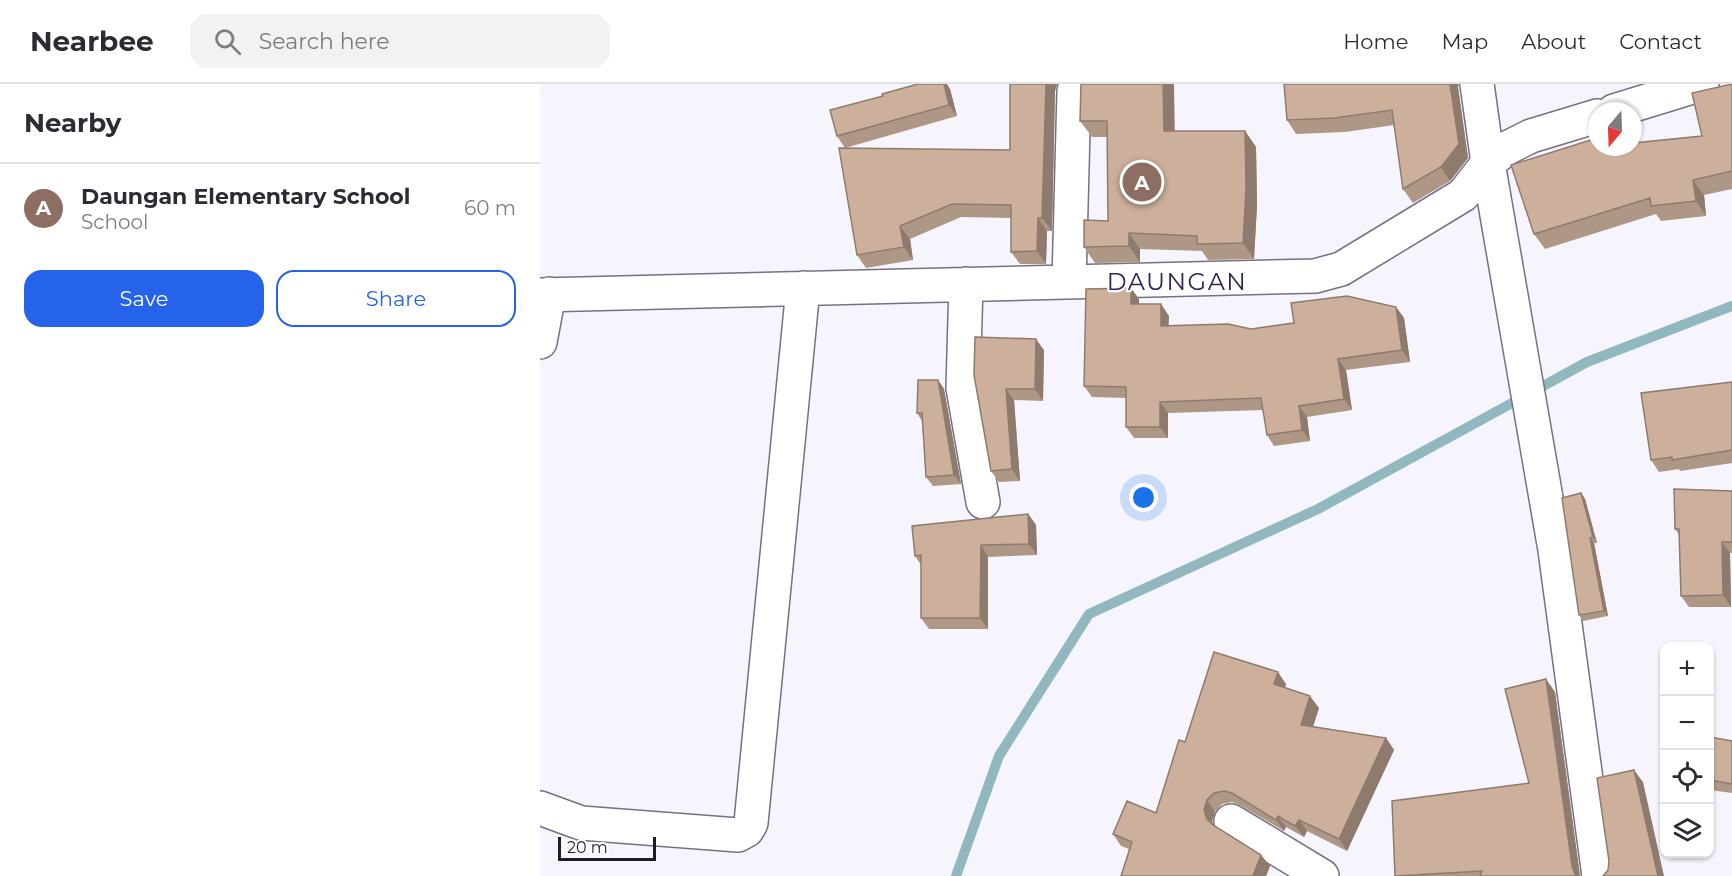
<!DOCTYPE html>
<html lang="en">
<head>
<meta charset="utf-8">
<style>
  :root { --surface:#fff; --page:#f2f2f3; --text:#2b2b33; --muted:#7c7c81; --line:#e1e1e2; --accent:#2563eb }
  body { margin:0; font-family:Montserrat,sans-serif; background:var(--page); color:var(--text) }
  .controls { position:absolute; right:18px; bottom:18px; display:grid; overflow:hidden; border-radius:12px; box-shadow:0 2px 4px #0004 }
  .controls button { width:54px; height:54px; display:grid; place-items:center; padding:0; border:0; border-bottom:2px solid var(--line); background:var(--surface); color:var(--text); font:30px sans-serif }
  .compass { position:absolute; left:1048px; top:18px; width:54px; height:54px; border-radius:50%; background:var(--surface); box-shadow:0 2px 4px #0004; rotate:199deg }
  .scale { position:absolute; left:18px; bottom:15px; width:98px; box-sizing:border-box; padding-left:6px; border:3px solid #1d1c24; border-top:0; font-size:16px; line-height:21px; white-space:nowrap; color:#1d1c24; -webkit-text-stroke:4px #fff; paint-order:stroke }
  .you { position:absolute; left:604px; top:414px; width:21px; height:21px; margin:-15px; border:4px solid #fff; border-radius:50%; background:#1a73e8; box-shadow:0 0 0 9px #1a73e833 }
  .badge { display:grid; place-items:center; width:39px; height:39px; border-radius:50%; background:var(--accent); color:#fff; font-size:20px; font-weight:700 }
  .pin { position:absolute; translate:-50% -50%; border:3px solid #fff; box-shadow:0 2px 6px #0006 }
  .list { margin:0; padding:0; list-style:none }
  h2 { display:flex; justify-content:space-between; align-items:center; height:78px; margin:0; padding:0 24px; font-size:26px }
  h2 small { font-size:20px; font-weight:400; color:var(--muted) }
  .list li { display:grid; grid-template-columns:39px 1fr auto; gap:18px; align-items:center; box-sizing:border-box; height:90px; padding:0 24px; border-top:2px solid var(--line) }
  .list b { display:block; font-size:22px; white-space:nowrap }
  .list p { margin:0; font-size:20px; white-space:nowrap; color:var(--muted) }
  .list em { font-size:20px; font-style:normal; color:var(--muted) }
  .actions { display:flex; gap:12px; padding:18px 24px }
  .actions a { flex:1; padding:14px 0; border:2px solid var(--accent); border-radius:18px; text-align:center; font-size:21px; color:var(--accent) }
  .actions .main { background:var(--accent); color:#fff }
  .icon { flex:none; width:33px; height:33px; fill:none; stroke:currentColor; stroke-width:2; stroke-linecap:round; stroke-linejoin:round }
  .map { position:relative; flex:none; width:1192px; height:792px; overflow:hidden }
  header { display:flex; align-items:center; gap:36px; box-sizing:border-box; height:84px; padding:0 30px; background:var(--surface); border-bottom:2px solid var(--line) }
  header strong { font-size:28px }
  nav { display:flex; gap:33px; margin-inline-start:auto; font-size:21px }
  .search { width:420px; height:54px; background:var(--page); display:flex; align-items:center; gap:15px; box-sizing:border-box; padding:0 21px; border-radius:18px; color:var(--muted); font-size:22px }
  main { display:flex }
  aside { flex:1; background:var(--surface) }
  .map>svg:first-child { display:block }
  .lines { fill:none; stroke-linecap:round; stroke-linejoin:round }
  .stream { stroke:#91b8be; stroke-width:10 }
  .minor-casing { stroke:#747185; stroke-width:36 }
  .minor { stroke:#fff; stroke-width:33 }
  .wall { fill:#af9786 }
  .shaded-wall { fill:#8f7b6d }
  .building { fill:#ccb09c; stroke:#8f7b6d; stroke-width:1.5 }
  .labels { text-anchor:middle; stroke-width:4.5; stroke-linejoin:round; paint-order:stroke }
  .quarter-label { font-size:24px; letter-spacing:1.5px; fill:#31215b; stroke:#fff }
</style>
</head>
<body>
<header>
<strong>Nearbee</strong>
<div class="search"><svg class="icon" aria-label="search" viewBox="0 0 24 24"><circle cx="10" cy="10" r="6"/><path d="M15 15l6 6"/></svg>Search here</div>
<nav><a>Home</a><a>Map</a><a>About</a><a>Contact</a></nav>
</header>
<main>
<aside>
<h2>Nearby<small></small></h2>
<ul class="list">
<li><span class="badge" style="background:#8d6e63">A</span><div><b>Daungan Elementary School</b><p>School</p></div><em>60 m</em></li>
</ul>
<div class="actions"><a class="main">Save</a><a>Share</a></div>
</aside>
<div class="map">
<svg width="1192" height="792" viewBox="0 0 1192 792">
  <rect width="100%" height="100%" fill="#f6f5fd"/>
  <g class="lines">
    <path class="stream" d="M416,792L459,672L549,530L778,425L1047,278L1192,222"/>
    <g class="minor-casing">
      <path id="minor" d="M937,0L948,79L1015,466L1059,792
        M1074,27L1162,0
        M529,198L534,7
        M426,200L423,304L443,418
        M0,211L775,192L801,185L923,111L948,79L967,64L991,52L1057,32
        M0,258L9,210
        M0,724L41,739L198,751L207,746L211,739L263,204
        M691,737L782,792"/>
    </g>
    <use href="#minor" class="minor"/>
  </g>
  <path class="wall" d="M470,0H517L515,7L512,147H507L506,180H480L471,168V134L421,133L370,155L373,176L326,184L317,171L470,66Z
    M541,0L635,47H705L716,63L717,121L714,175L668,176L662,167L600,165V178L555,179L544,163L568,137L567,53H552L540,37Z
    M1192,0V105L1164,111L1166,132L1121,137L1116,130L1005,165L994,150L1057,63L1162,52Z
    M918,3L928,74L910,97L873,119L863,105L854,41L805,48L756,50L747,36Z
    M410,5L417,32L305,64L297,52Z
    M599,215V220L629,232L628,242L711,245L754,239L856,223L864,234L870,278L806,286L812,326L767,333L770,357L734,362L727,351L723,326L628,329V354H594L586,343V314L552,313L544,302Z
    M504,266L503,317L474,316L480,397L459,398L451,387L434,291Z
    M398,296L404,305L421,400L393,402L386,393L382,337L377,329Z
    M1192,298V379L1140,387L1139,385L1119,388L1111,376Z
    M1192,407V469H1190L1191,523H1149L1141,512L1139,450L1135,445Z
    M1041,409L1045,415L1057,459H1054L1068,532L1043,537L1039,531Z
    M488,430L496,441L497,471L448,473V545H389L381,534V481L375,472Z
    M746,600L745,604L779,624L773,642L846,654L854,666L807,767L767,747L764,753L746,743L744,747L700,721L692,718L682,720L675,728L672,737L674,742L721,771L730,782L726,792H581L589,765L581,762L573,750L616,729Z
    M1015,608L1040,792H855L989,699Z
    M1170,653L1192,657V709L1170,706Z"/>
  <path class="shaded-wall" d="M404,0H407L410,5L417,32L409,21Z
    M506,0H517L515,7L512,147L502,134Z
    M623,0H634L635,63L624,47Z
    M910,0H919L918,3L928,74L910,97L901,83Z
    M705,47L716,63L717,121L714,175L703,159Z
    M1153,96L1164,111L1166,132L1156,117Z
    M498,134L507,147L506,180L497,167Z
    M360,142L370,155L373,176L364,163Z
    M589,149L600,165V178L589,162Z
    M591,204L599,215V232L591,220Z
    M621,220L629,232L628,254L621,242Z
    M856,223L864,234L870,278L862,266Z
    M496,255L504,266L503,317L495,305Z
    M798,275L806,286L812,326L804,315Z
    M398,296L404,305L421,400L414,391Z
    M466,305L474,316L480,397L472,385Z
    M620,318L628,329V354L620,343Z
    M759,322L767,333L770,357L762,346Z
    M1041,409L1045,415L1057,459L1053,453Z
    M488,430L496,441L497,471L489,460Z
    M1050,454L1054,459L1068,532L1064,527Z
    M1182,458L1190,469L1191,523L1183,511Z
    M441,461L448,473V545L440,534Z
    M738,588L746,600L742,612L734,600Z
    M1006,595L1015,608L1040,792H1036L1032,782Z
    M770,612L779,624L770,652L761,641Z
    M846,654L854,666L807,767L799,755Z
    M1094,686L1103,698L1124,792H1118Z
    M667,716L675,728L672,737L675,747L667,735L664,726Z
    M738,732L746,743L744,747L736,736Z
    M759,736L767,747L764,753L755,742Z
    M721,771L730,782L726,792H713Z"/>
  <path class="building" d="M378,0H404L409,21L297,52L290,26L343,12L342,10Z
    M470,0H506L502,134H498L497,167L471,168V121L412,120L360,142L364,163L317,171L299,64L470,66Z
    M541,0H623L624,47H705L706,105L703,159L657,160V152L589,149V162L544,163V136L568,137L567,37H540Z
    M744,0H910L919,60L901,83L863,105L852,26L795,34L747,36Z
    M1192,0V87L1153,96L1156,117L1111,122L1110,114L994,150L971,81L1057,54V63H1093V59L1162,52L1152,9Z
    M591,204V220H621V242L688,240L711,245L754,239L751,219L807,212L856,223L862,266L798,275L804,315L759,322L762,346L727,351L721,314L620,318V343H586V303L544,302L546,205Z
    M435,253L496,255L495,305H466L472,385L451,387L434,291Z
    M378,296H398L414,391L386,393L382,329H377Z
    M1192,298V366L1132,376V373L1111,376L1101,309Z
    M1134,405L1192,407V458H1182L1183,511L1141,512L1139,445H1135Z
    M1041,409L1053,453L1050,454L1064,527L1039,531L1022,414Z
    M488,430L489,460L441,461L440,534H381V471L375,472L372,442Z
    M674,568L738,588L734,600L770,612L761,641L846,654L799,755L759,736L755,742L738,732L736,736L692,709L684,707L674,709L667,716L664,726L667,735L673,741L721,771L713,792H581L592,758L573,750L587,717L616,729L639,656L645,658Z
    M1006,595L1032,782L1035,790L1037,792H940L942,787L855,792L852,717L989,699L965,605Z
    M1170,653L1192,657V700L1170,696Z
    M1094,686L1118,792H1063L1068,786L1069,777L1057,694Z"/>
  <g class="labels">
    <g class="quarter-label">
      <text x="637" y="206">DAUNGAN</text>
    </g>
  </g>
</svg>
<div class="controls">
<button>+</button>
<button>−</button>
<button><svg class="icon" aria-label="locate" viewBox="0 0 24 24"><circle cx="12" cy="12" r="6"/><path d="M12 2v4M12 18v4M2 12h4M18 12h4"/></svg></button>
<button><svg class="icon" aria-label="layers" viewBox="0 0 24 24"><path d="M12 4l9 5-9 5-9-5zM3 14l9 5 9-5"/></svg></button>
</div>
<svg class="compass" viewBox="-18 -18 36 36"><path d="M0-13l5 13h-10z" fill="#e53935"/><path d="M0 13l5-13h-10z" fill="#7c7c81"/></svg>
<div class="scale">20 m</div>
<div class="you"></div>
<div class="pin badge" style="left:602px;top:98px;background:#8d6e63">A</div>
</div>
</main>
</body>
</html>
